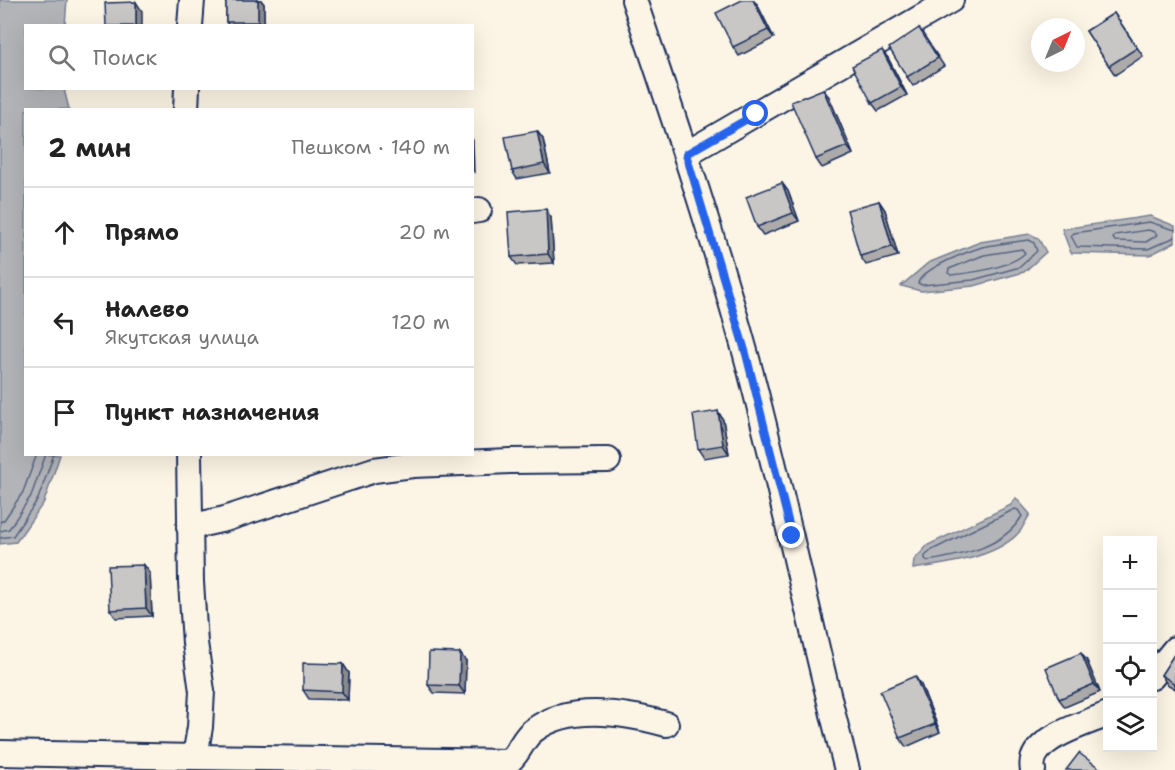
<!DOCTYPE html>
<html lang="ru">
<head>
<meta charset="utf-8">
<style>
  :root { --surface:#fff; --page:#f2f2f2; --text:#222; --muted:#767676; --line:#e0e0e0 }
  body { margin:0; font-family:"Shantell Sans",sans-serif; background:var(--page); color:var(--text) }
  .controls { position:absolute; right:18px; bottom:18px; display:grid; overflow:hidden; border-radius:0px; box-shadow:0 6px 24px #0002 }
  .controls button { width:54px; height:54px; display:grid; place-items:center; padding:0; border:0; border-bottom:2px solid var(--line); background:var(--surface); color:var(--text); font:30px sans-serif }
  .compass { position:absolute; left:1031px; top:18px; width:54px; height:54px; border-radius:50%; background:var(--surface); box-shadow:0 6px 24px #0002; rotate:43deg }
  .stop { position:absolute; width:18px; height:18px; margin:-14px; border:4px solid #2563eb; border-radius:50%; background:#fff }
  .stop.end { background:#2563eb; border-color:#fff; box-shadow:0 2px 6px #0008 }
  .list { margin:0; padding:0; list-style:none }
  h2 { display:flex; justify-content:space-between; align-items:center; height:78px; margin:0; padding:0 24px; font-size:26px }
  h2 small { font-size:20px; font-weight:400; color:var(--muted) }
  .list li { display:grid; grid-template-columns:39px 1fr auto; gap:18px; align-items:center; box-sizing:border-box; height:90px; padding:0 24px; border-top:2px solid var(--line) }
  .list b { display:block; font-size:22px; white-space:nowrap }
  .list p { margin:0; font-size:20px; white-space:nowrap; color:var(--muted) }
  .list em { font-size:20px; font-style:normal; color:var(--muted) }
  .icon { flex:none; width:33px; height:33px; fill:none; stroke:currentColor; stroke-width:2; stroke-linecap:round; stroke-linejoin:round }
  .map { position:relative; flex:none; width:1175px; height:770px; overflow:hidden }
  .search { position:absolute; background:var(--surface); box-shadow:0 6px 24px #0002; left:24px; top:24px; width:450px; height:66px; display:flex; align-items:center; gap:15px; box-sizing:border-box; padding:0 21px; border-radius:0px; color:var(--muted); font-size:22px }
  .panel { position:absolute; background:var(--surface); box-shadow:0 6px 24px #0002; left:24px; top:108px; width:450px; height:348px; border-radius:0px }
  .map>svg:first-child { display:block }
  .water { fill:#b2b4b8; stroke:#767f94; stroke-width:1.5 }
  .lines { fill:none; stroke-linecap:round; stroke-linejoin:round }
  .shore { stroke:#576482; stroke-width:1.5 }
  .street-casing { stroke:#1b2f5e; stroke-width:28 }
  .street { stroke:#fcf5e5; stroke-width:24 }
  .wall { fill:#acabaa; stroke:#1b2f5e; stroke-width:1.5 }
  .shaded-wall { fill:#8c8b8b; stroke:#1b2f5e; stroke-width:1.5 }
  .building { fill:#c8c7c6; stroke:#1b2f5e; stroke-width:1.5 }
  .route { stroke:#2563eb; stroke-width:8 }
</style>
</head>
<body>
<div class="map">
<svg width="1175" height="770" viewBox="0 0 1175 770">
  <rect width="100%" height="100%" fill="#fcf5e5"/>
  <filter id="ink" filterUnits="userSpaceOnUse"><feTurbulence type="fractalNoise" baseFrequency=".0167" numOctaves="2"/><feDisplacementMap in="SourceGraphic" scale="12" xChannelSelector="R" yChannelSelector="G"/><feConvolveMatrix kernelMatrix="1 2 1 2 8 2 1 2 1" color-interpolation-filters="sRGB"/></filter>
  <g filter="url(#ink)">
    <path class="water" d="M0,0H67L65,25L26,26V88L64,89L69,109L26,110V454L60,455L44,502L16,542L0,544Z
      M1150,216L1175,226V242L1150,255L1071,253L1062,229Z
      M1030,234L1038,238L1046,252L1024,272L974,286L921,291L901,286L928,263L980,242Z
      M1016,498L1030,514C1027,519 1024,525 1021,530C999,558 945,564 913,569L914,560L928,545L1011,505Z"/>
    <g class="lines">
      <path class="shore" d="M1148,230L1155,232L1157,235L1146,242L1115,241L1113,238L1115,235Z
        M1175,230L1149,222L1074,233L1071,236L1077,247L1148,249L1175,237
        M1029,240L1034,243L1037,251L1020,267L973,280L922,285L918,283C923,268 967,252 982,247C997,244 1014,242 1029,240Z
        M1022,249L1025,253C1010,268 971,273 951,275L948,273L949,269L984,255Z
        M1015,509L1018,510L1022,516C1003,548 962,555 928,561L925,559V556L932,550Z
        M0,522L4,520L23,492L37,454
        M0,531L9,529L31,496L46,454
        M0,538L13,536L38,499L54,454"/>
      <g class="street-casing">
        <path id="street" d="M634,0C674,118 713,235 746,355C783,493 811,632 847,770
          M190,26L192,0
          M186,110L187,88
          M686,154L951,0
          M472,211L479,210
          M189,454L191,582L195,643L202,691L200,727L195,757L508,762C520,753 522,738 534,730C570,703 626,713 666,724
          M189,527L225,519L374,470L413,465L510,461L608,460
          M1152,677L1175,649
          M0,753L195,757
          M1033,770C1026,739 1086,724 1108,714"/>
      </g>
      <use href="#street" class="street"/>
    </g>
    <path class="wall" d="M226,0H261L264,4V26H229L226,22Z
      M757,4L774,38L739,56L733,47Z
      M1114,13L1143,56L1115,75L1086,31Z
      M919,28L944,66L913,86L907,77Z
      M888,58L907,95L878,111L872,103Z
      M829,97L853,154L822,168L816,159Z
      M537,131L543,139L550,173L517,179L512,171Z
      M782,183L788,191L799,221L763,235L757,227Z
      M879,201L885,210L898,256L866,265L860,256Z
      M551,218L554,263L517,265L511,257Z
      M718,411L723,420L729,454L704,458L698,449Z
      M144,565L150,573L152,616L116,618L110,610Z
      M1175,653V689L1167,684L1161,675Z
      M466,661L465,694L434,693L428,685Z
      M1087,661L1100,692L1065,707L1059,699Z
      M343,664L349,673L348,700L309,699L303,690Z
      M921,685L940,732L906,747L900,738Z"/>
    <path class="shaded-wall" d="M258,0H261L264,4V26H261L258,22Z
      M753,0L757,4L774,38L768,30Z
      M136,2L142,11V26H136Z
      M882,50L888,58L907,95L901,87Z
      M823,89L829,97L853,154L847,146Z
      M537,131L543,139L550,173L544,164Z
      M472,139L473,140L474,172L472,170Z
      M782,183L788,191L799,221L793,213Z
      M879,201L885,210L898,256L892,247Z
      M546,209L551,218L554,263L548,254Z
      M718,411L723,420L729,454L723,445Z
      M144,565L150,573L152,616L146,608Z
      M460,653L466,661L465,694L459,686Z
      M1081,653L1087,661L1100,692L1094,684Z
      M343,664L349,673L348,700L342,692Z
      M915,676L921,685L940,732L935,724Z"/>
    <path class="building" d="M226,0H258V22H226Z
      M742,0H753L768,30L733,47L716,13Z
      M136,2V26H106L105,3Z
      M1114,13L1137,48L1109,66L1086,31Z
      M919,28L938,58L907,77L889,48Z
      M882,50L901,87L872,103L852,66Z
      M823,89L847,146L816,159L791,102Z
      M537,131L544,164L512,171L505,137Z
      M782,183L793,213L757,227L746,197Z
      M879,201L892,247L860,256L847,210Z
      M546,209L548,254L511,257L508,212Z
      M718,411L723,445L698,449L693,415Z
      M144,565L146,608L110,610L108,566Z
      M429,652L460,653L459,686L428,685Z
      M1081,653L1094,684L1059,699L1046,668Z
      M1175,653V684L1161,675Z
      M303,663L343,664L342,692L303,690Z
      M915,676L935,724L900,738L880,691Z
      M1079,753L1102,770H1066Z"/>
  </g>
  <g class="lines" filter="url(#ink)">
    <path class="route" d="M756,114L686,154L746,354L792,536"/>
  </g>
</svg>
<div class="controls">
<button>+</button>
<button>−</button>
<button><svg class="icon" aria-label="locate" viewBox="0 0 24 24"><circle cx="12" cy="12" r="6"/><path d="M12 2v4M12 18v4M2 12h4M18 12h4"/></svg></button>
<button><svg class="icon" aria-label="layers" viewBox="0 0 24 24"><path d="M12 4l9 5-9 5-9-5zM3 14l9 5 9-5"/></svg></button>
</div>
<svg class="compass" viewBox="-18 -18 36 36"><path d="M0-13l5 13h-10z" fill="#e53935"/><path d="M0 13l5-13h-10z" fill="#767676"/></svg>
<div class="stop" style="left:756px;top:114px"></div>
<div class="stop end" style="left:792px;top:536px"></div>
<div class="search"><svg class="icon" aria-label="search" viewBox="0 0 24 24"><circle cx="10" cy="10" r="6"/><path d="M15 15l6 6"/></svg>Поиск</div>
<section class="panel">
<h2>2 мин<small>Пешком · 140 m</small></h2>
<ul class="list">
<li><svg class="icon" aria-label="ahead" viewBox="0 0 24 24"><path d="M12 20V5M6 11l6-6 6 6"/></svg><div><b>Прямо</b></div><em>20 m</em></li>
<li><svg class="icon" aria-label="left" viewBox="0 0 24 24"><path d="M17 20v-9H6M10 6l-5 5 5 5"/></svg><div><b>Налево</b><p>Якутская улица</p></div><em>120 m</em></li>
<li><svg class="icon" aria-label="arrive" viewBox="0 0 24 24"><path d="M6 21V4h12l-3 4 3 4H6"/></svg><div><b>Пункт назначения</b></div></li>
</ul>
</section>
</div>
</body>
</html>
